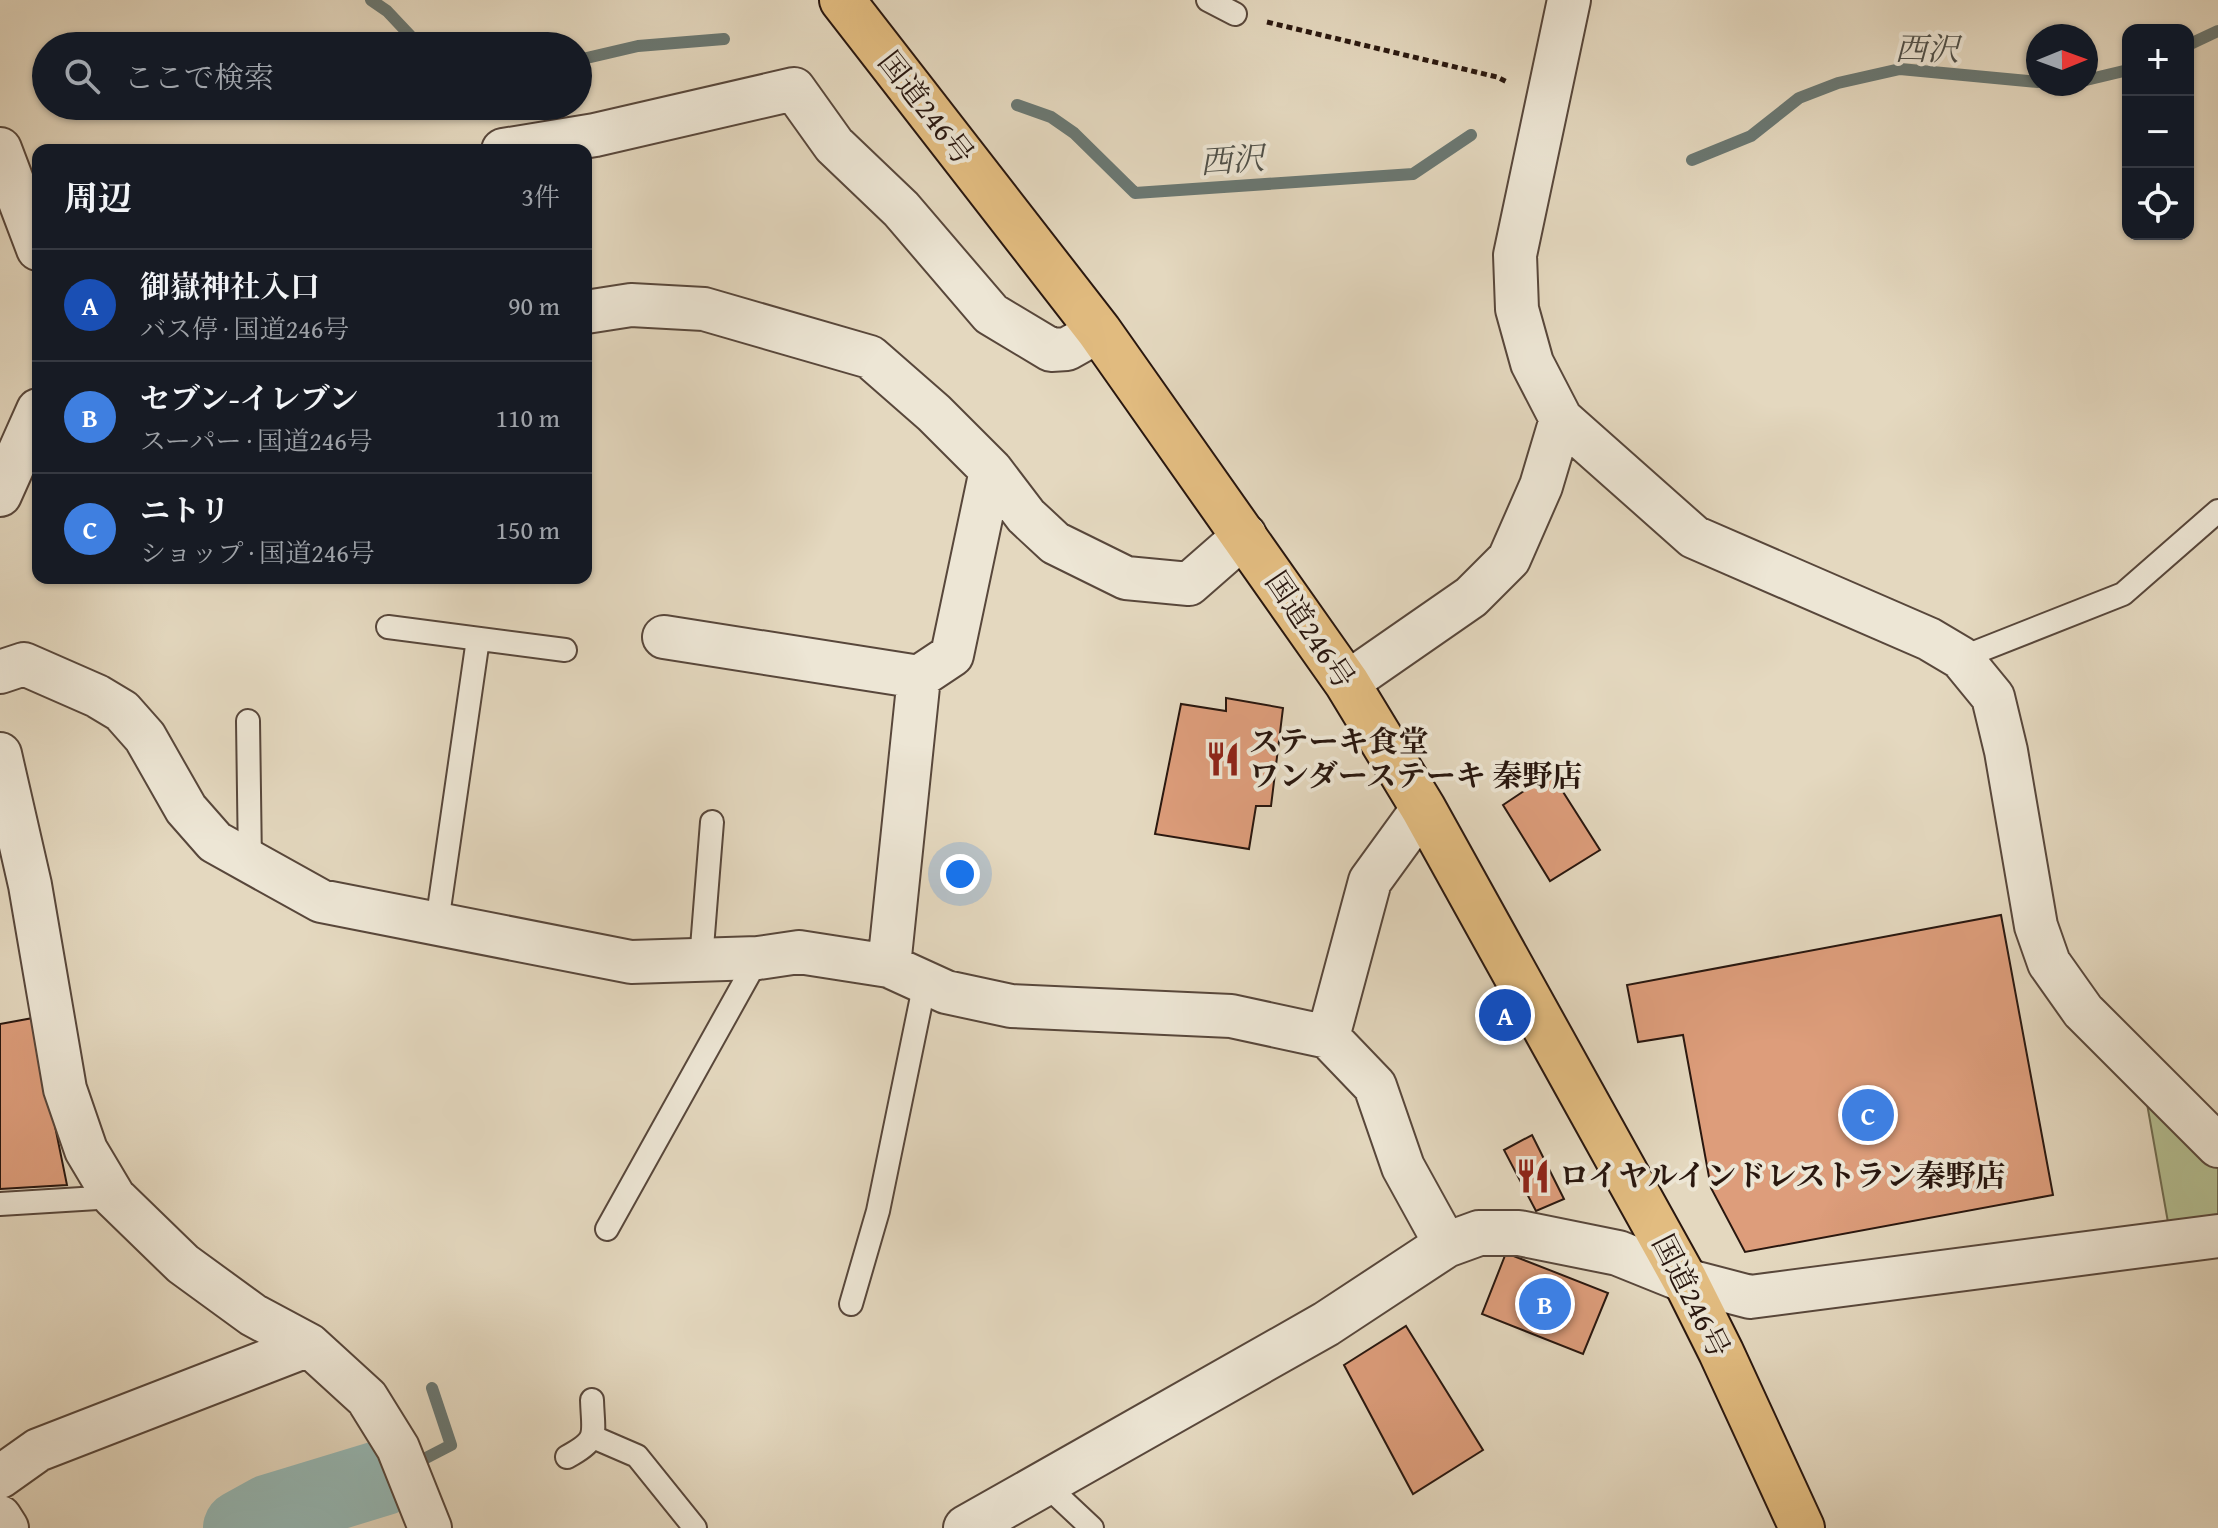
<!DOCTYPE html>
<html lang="ja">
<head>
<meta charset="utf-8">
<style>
  :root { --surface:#171b24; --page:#242831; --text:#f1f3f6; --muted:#9ea1a6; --line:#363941; --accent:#c59692 }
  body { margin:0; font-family:"Gentium Book Plus","Noto Serif JP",serif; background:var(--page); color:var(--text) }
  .controls { position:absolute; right:24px; top:24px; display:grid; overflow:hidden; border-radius:16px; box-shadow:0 2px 6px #0004 }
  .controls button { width:72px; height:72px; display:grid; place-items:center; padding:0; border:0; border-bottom:2px solid var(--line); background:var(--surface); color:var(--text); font:40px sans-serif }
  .compass { position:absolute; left:2026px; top:24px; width:72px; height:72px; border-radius:50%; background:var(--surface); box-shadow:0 2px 6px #0004; rotate:89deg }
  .you { position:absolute; left:960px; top:874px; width:28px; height:28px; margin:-20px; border:6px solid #fff; border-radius:50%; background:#1a73e8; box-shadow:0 0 0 12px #1a73e833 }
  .badge { display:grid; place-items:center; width:52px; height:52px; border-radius:50%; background:var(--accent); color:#fff; font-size:26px; font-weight:700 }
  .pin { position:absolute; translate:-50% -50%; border:4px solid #fff; box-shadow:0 2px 8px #0006 }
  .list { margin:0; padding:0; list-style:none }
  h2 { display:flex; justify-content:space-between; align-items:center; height:104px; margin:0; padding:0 32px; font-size:34px }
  h2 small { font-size:26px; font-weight:400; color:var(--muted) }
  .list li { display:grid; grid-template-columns:52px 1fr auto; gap:24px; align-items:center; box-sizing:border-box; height:112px; padding:0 32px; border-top:2px solid var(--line) }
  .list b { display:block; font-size:30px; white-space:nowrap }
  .list p { margin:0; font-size:26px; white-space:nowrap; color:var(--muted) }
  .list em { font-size:26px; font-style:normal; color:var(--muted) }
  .icon { flex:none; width:44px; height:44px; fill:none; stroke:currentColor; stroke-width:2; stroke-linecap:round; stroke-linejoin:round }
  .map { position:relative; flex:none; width:2218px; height:1528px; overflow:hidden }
  .search { position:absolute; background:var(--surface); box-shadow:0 2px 6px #0004; left:32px; top:32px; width:560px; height:88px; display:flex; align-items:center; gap:20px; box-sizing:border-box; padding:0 28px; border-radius:44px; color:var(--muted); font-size:30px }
  .panel { position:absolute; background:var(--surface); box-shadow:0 2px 6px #0004; left:32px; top:144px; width:560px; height:440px; border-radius:16px }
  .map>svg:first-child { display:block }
  .green { fill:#b4bf92; stroke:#6e6b50; stroke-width:2 }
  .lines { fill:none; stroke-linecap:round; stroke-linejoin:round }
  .stream { stroke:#6a7873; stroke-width:12 }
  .river { stroke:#96b9b6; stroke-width:76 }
  .building { fill:#dd9d7b; stroke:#29170f; stroke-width:2 }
  .service-casing { stroke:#58473b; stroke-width:26 }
  .minor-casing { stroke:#58473b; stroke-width:46 }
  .tertiary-casing { stroke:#58473b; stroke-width:48 }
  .trunk-casing { stroke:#29170f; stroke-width:48 }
  .path { stroke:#29170f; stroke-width:5; stroke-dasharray:6 4; stroke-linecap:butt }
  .service { stroke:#ede6d5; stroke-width:22 }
  .minor { stroke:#ede6d5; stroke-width:42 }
  .tertiary { stroke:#ede6d5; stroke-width:44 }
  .trunk { stroke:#e2bc80; stroke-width:44 }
  .labels { text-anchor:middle; stroke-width:8; stroke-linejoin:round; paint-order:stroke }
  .street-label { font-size:30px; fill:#29170f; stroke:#ede6d5 }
  .poi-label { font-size:30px; font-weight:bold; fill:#29170f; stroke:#ede6d5; text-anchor:start }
  .water-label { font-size:32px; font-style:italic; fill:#4f5049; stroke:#ede6d5 }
</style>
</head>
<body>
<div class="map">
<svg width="2218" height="1528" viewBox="0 0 2218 1528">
  <rect width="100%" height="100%" fill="#e4d8bf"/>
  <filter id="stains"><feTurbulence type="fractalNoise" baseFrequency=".0025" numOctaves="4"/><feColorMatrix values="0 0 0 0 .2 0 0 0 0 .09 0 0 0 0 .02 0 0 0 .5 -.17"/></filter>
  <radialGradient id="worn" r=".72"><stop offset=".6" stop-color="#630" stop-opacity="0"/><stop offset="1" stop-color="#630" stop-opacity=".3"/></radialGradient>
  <path class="green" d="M2146,1098L2218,1167V1221L2169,1228Z"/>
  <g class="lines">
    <path class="stream" d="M371,0L387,11L420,46
      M2188,45L2218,31
      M578,60L638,46L724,39
      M2086,80L2128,70
      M1017,105L1051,117L1074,133L1135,193L1413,174L1471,135
      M1692,160L1751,136L1799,98L1838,83L1900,69L2038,82
      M424,1459L451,1445L432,1388"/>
    <path class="river" d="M241,1528L270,1512L385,1477"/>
  </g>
  <path class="building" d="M1226,698L1283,708L1271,806H1256L1249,849L1155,834L1181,704L1226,711Z
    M1551,773L1600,850L1550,881L1503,805Z
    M2001,915L2053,1195L1745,1252L1711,1188L1683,1035L1638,1042L1627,985Z
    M33,1018L67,1185L0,1189V1024Z
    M1532,1135L1564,1199L1536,1211L1504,1150Z
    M1506,1253L1608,1293L1583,1354L1482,1314Z
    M1406,1326L1483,1450L1413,1494L1344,1365Z"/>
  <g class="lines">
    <g class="service-casing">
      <path id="service" d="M1208,0L1235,14
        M388,627L565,650
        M1961,658L2123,594L2218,511
        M248,721L250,863
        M437,923L478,639
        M701,960L712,822
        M0,1204L114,1197
        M607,1229L758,958
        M851,1304L878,1211L925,982
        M593,1437L637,1456L695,1528
        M567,1457C600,1439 593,1435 592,1400
        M1044,1483L1092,1528"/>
    </g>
    <g class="minor-casing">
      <path id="minor" d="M1569,0L1515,255L1517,309L1532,363L1561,419L1694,537L1929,639L1961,658L1993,697L2006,751L2036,926L2049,963L2083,1011L2218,1146
        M0,149L38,249
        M503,150L595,135L794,89L834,145L901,209L991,314L1051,350L1067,349L1099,331
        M586,312L631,305L704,309L870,357L934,413L991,470L1026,516L1055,543L1126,578L1189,584L1245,535
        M0,495L38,410
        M664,637L919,677
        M0,672L24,664L97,696L122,711L145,737L186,809L215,842L321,901L631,962L758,958L799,952L889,966L946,992L1011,1006L1231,1016L1328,1037L1375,1086L1403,1167L1446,1245
        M1347,683L1471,597L1509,559L1541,486L1561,419
        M0,754L30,885L65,1089L86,1150L114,1197L183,1264L253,1315L309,1345L367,1398L398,1448L430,1528
        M889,966L919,677L952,655L991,470
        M1328,1037L1370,881L1423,808
        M1685,1280L1750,1297L2218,1236
        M0,1477L38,1450L309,1345
        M0,1517L7,1528"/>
    </g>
    <g class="tertiary-casing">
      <path id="tertiary" d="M966,1528L1326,1324L1446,1245L1479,1233H1519L1618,1253L1685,1280"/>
    </g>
    <g class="trunk-casing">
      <path id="trunk" d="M842,0L1099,331L1347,683L1423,808L1685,1280L1721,1352L1802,1528"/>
    </g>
    <path class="path" d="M1267,22L1497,77L1509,83"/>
    <use href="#service" class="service"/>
    <use href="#minor" class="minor"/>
    <use href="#tertiary" class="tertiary"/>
    <use href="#trunk" class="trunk"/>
  </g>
  <defs>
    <g id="restaurant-bare" transform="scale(2.76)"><path d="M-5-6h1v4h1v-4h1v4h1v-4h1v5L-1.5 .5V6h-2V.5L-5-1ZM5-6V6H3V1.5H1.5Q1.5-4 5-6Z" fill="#8f2418" stroke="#ede6d5" stroke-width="2.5" paint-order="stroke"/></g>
  </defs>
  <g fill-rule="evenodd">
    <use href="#restaurant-bare" x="1223" y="759"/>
    <use href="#restaurant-bare" x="1533" y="1176"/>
  </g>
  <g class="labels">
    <g class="street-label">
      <text transform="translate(926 108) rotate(52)" y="10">国道246号</text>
      <text transform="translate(1310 630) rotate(56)" y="10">国道246号</text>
      <text transform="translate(1691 1296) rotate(63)" y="10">国道246号</text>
    </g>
    <g class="poi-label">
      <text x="1249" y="752">ステーキ食堂<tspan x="1249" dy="34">ワンダーステーキ 秦野店</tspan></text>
      <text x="1559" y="1186">ロイヤルインドレストラン秦野店</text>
    </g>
    <g class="water-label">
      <text transform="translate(1927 49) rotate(1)" y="11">西沢</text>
      <text transform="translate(1232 160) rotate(-4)" y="11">西沢</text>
    </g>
  </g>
  <rect width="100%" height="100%" filter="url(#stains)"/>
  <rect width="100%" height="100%" fill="url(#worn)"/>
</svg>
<div class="controls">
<button>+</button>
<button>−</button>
<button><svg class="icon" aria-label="locate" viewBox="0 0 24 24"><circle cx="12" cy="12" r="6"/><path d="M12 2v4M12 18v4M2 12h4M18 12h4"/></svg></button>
</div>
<svg class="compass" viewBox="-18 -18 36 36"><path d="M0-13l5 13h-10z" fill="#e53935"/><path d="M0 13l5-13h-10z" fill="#9ea1a6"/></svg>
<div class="you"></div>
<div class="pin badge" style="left:1505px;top:1015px;background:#1a4fb4">A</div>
<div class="pin badge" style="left:1545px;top:1304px;background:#3f7fe0">B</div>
<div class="pin badge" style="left:1868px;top:1115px;background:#3f7fe0">C</div>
<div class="search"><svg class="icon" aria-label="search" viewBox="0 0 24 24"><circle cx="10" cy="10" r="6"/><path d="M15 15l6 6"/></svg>ここで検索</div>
<section class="panel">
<h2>周辺<small>3件</small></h2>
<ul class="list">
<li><span class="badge" style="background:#1a4fb4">A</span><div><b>御嶽神社入口</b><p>バス停 · 国道246号</p></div><em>90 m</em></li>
<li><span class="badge" style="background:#3f7fe0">B</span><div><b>セブン-イレブン</b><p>スーパー · 国道246号</p></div><em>110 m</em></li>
<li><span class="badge" style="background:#3f7fe0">C</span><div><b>ニトリ</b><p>ショップ · 国道246号</p></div><em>150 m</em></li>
</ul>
</section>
</div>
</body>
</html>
